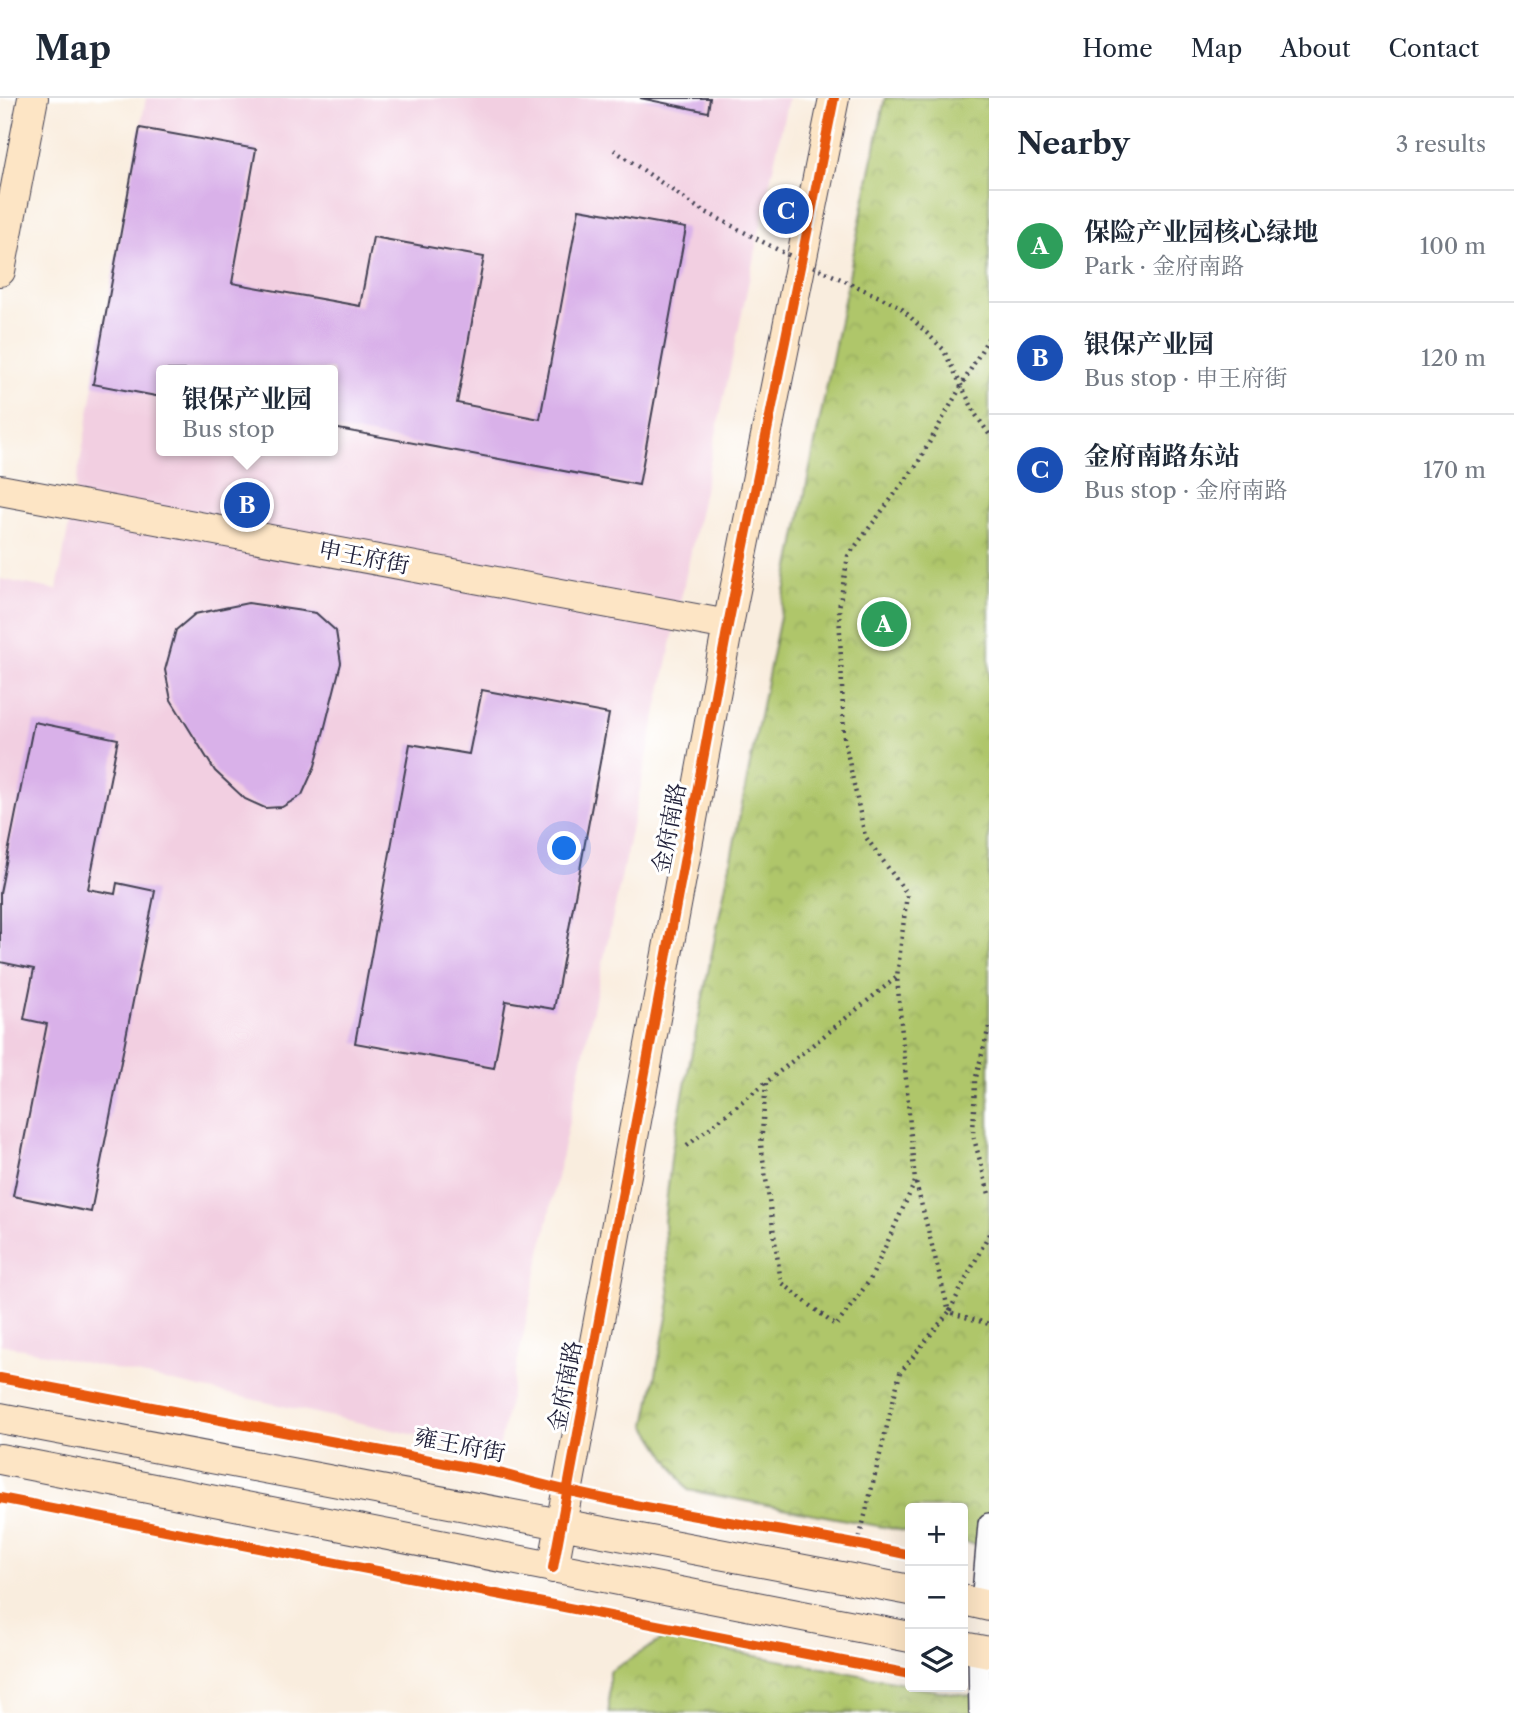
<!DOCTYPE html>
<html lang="en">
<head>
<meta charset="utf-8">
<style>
  :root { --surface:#fff; --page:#f2f2f3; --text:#1f2937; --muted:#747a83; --line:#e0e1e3; --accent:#1f6fb2 }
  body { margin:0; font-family:"Libre Caslon Text","Noto Serif SC",serif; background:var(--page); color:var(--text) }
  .controls { position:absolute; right:21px; bottom:21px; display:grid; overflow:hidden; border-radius:7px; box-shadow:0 7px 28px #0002 }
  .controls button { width:63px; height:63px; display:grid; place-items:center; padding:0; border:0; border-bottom:2px solid var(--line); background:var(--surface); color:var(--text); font:35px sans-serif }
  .you { position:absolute; left:565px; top:751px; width:24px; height:24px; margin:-18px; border:5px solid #fff; border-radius:50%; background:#1a73e8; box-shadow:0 0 0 10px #1a73e833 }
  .badge { display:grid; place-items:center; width:46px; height:46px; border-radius:50%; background:var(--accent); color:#fff; font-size:23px; font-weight:700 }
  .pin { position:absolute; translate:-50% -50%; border:4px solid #fff; box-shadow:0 2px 7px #0006 }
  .popup { position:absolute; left:156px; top:267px; width:182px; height:91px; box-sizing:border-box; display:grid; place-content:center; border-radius:7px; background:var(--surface); filter:drop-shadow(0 2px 5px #0005); font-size:23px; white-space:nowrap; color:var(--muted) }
  .popup b { font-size:26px; color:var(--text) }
  .popup::after { content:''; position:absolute; left:50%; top:100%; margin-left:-14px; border:14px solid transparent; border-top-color:var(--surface) }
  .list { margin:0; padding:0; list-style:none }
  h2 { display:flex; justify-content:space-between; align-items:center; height:91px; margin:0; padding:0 28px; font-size:30px }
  h2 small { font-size:23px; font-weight:400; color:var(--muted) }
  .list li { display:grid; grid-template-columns:46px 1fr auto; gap:21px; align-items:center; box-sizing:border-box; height:112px; padding:0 28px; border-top:2px solid var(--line) }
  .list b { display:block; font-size:26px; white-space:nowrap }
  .list p { margin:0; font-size:23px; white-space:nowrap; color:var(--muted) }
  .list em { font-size:23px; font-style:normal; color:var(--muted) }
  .icon { flex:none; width:38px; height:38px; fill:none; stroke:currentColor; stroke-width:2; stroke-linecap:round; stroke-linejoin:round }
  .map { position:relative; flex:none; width:989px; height:1615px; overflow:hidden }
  header { display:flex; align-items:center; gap:42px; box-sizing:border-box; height:98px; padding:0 35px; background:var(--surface); border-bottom:2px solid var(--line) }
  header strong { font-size:33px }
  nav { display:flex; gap:38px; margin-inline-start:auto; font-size:24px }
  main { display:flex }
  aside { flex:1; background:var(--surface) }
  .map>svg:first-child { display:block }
  .built { fill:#f2cfe1; fill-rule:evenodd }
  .park { fill:url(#park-crowns); stroke:#687453; stroke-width:2 }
  .building { fill:#d9b1e9 }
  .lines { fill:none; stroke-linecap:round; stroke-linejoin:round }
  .street-casing { stroke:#424053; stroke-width:24 }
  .secondary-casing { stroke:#424053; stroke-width:32 }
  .path { stroke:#424053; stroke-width:4.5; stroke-dasharray:2 5; stroke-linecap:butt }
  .street { stroke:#fff; stroke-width:21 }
  .secondary { stroke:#fde5c5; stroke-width:30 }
  .path-bridge { stroke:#424053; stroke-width:4.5; stroke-dasharray:2 5; stroke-linecap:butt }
  .cycleway-casing { stroke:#fff; stroke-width:15 }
  .cycleway { stroke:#e8590c; stroke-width:10 }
  .labels { text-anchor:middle; stroke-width:6; stroke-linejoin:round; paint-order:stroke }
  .street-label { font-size:23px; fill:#22223b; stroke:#fff }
</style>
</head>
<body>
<header>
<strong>Map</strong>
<nav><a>Home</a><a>Map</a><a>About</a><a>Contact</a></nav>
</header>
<main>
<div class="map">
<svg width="989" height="1615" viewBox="0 0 989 1615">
  <defs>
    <pattern id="park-crowns" width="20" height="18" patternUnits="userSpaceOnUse" patternTransform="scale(1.75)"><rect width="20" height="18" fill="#afc66b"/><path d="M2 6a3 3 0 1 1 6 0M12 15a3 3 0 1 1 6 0" fill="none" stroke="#96aa5e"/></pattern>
  </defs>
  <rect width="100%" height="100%" fill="#fff"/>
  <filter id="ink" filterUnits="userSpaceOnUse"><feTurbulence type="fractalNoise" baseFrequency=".0143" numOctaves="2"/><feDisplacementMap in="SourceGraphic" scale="14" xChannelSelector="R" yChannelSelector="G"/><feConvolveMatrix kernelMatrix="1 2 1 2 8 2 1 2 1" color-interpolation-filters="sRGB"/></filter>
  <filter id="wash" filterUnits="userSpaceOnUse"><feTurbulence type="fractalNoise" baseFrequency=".00686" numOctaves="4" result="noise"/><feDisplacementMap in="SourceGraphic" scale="28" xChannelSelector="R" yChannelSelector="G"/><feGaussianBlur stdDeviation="1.57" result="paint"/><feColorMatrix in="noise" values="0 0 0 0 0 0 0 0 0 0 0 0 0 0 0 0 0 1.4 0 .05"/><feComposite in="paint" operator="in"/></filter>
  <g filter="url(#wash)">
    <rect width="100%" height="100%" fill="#f9edde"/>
    <path class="built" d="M146,0H788L498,1355L0,1246V481L57,492ZM161,272H333V353H161Z"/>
    <path class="park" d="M885,0H989V1449L963,1444V1410H910V1434L688,1392L646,1327L670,1204L664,1124L672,1052Z
      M663,1541L910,1586V1589L989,1600V1615H609V1574Z"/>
    <g id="blocks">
      <path class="building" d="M640,0H710L708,14Z
        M140,30L256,51L232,185L360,208L373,139L484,159L457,305L540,321L579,111L686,130L639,387L333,330V272H161V299L93,286Z
        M248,505L316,515L336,533L341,565L315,668L302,697L282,709L265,710L245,701L215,673L171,602L165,572L176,532L195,516Z
        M482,592L609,616L554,911L506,903L494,970L355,945L410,646L469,656Z
        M34,624L118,641L88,791L115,796L117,785L155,793L91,1114L13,1098L47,926L24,921L34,871L0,864V795Z"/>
    </g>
  </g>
  <g filter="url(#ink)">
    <use href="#blocks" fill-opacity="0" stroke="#424053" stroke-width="2"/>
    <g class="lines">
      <g class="street-casing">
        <path id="street" d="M982,1506L989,1426
          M979,1552L980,1615"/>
      </g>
      <g class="secondary-casing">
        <path id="secondary" d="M0,173L33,0
          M0,392L728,527
          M0,1320L910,1492
          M0,1361L910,1539
          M553,1470L728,527L834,0
          M963,1502L989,1508
          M963,1549L989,1554"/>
      </g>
      <path class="path" d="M976,317L989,336
        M989,929L975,983L973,1037L989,1096
        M766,985L761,1047L781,1184L836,1228L870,1182L915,1084L897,879
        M687,1048L897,879L907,796L865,738L844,640L839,510L848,458L916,368L989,239
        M989,1136L949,1214L989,1226
        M858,1446L900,1275L949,1214L916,1085"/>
      <use href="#street" class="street"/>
      <use href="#secondary" class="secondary"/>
      <path class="path-bridge" d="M614,52L698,110L780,153L899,208L943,251L976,317"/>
      <g class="cycleway-casing">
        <path id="cycleway" d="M0,1280L503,1376C636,1414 775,1428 910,1457
          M0,1400L910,1576
          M553,1470L728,527L834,0"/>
      </g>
      <use href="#cycleway" class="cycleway"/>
    </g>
  </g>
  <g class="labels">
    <g class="street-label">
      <text transform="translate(364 459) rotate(11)" y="8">申王府街</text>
      <text transform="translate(669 730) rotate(-79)" y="8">金府南路</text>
      <text transform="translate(565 1288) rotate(-79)" y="8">金府南路</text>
      <text transform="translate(460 1347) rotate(11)" y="8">雍王府街</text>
    </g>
  </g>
</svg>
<div class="controls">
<button>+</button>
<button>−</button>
<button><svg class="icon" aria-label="layers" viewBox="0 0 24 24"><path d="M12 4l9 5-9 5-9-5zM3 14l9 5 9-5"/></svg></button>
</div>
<div class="you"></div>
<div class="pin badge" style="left:884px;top:526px;background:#2e9e5b">A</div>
<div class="pin badge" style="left:247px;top:407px;background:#1a4fb4">B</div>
<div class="popup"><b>银保产业园</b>Bus stop</div>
<div class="pin badge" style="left:786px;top:113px;background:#1a4fb4">C</div>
</div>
<aside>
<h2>Nearby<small>3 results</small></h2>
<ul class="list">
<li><span class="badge" style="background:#2e9e5b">A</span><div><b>保险产业园核心绿地</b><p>Park · 金府南路</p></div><em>100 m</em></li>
<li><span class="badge" style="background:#1a4fb4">B</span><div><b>银保产业园</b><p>Bus stop · 申王府街</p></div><em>120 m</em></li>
<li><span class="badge" style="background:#1a4fb4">C</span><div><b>金府南路东站</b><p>Bus stop · 金府南路</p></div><em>170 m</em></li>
</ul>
</aside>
</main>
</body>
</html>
